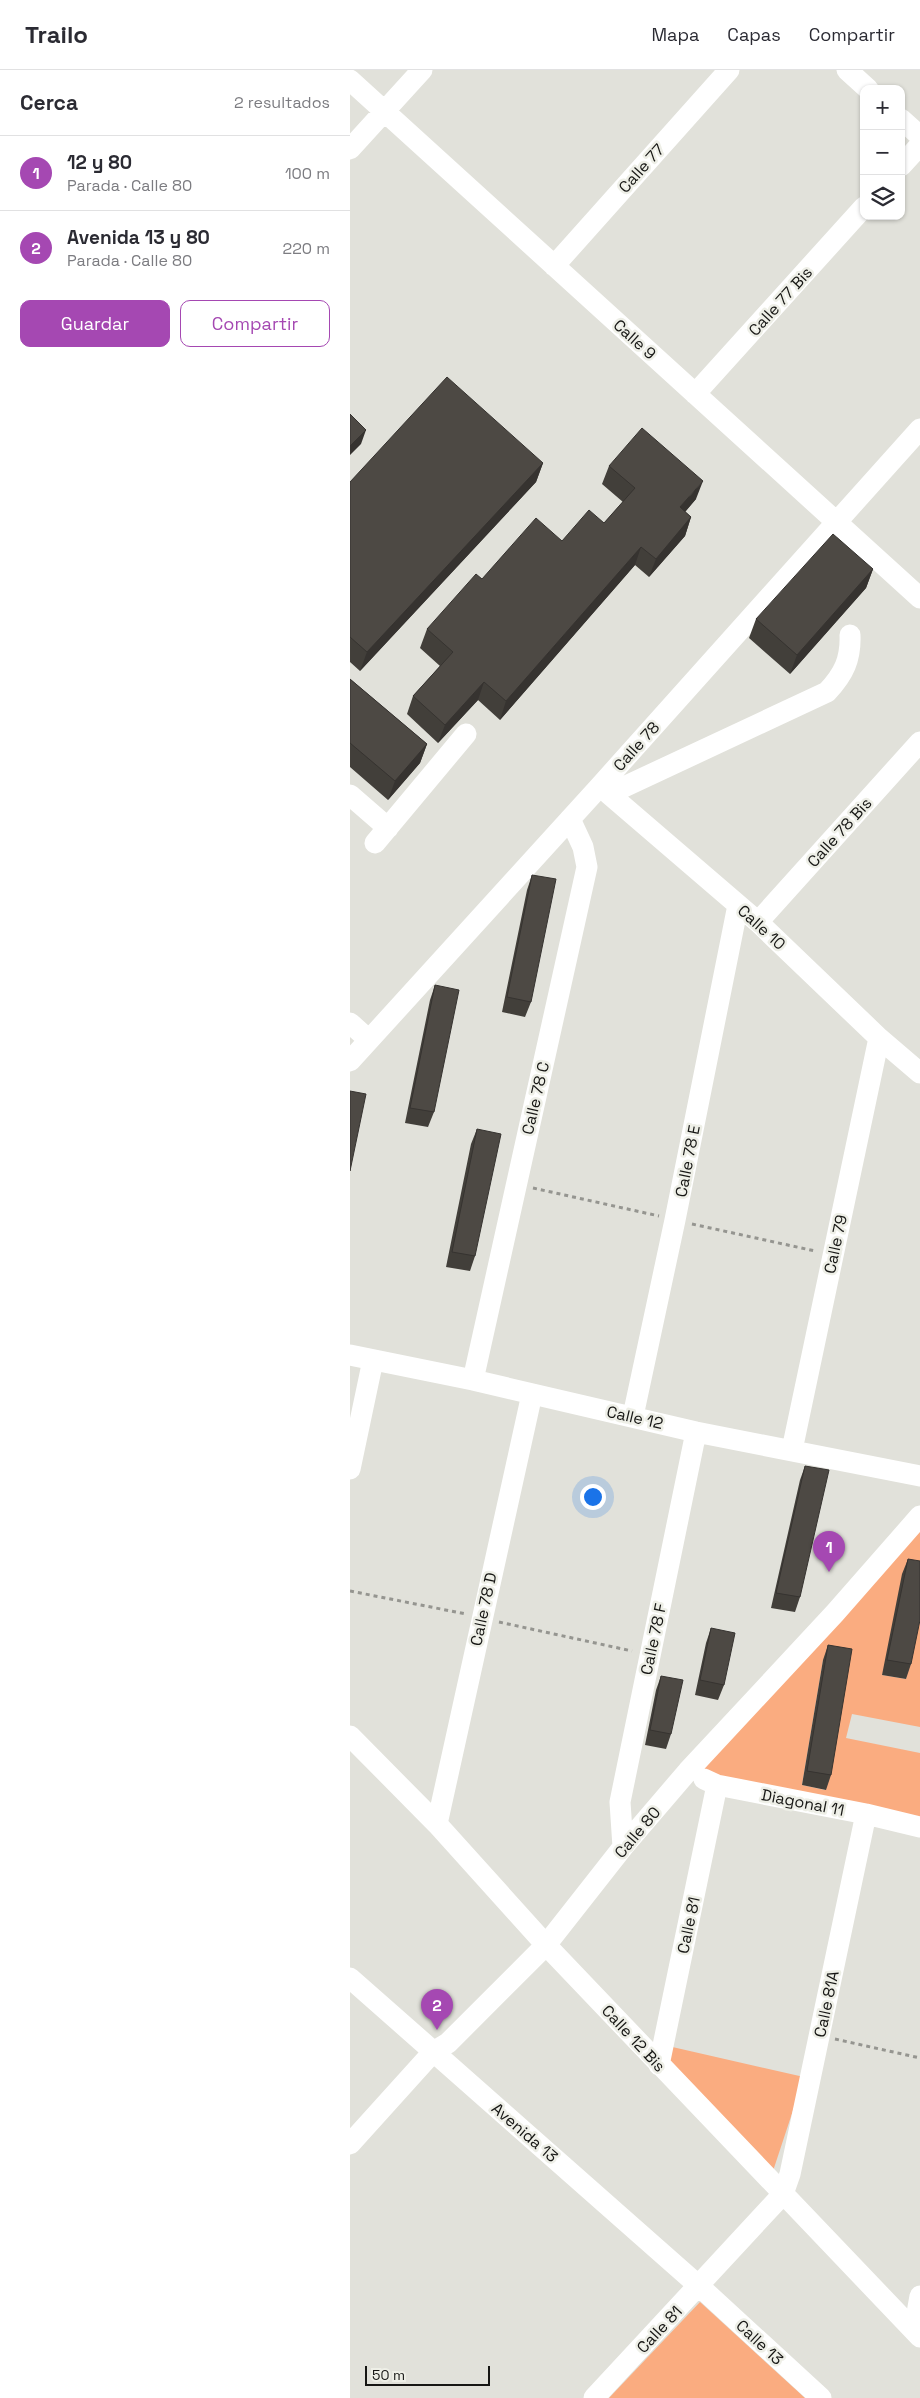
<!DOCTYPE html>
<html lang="es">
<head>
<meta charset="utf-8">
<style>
  :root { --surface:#fff; --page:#f2f2f3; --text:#2b2b33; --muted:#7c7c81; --line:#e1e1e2; --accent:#a548b2 }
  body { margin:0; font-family:"Space Grotesk",sans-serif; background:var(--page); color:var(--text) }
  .controls { position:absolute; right:15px; top:15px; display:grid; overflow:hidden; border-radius:10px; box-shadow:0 1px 4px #0004 }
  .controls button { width:45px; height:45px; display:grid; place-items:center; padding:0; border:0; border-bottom:1px solid var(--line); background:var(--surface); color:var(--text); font:25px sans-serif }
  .scale { position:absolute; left:15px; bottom:12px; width:125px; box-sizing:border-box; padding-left:5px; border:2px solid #161614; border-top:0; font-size:14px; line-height:18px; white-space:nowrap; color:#161614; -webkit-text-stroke:4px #eeefe7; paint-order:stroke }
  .you { position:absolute; left:242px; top:1426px; width:18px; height:18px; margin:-12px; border:4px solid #fff; border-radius:50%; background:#1a73e8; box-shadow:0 0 0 8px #1a73e833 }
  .badge { display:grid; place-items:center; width:32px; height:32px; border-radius:50%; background:var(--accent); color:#fff; font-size:16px; font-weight:700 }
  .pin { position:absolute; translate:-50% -41px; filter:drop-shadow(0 1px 2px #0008) }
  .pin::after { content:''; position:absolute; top:26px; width:18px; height:15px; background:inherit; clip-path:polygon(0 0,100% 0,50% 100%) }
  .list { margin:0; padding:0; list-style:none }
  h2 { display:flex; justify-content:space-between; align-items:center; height:65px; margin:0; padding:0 20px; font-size:21px }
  h2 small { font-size:16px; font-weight:400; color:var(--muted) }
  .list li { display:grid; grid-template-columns:32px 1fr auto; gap:15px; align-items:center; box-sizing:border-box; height:75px; padding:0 20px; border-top:1px solid var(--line) }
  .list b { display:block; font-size:19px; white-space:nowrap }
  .list p { margin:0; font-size:16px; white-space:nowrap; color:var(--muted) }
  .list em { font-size:16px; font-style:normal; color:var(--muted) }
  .actions { display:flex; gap:10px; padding:15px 20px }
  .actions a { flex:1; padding:11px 0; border:1px solid var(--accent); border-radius:10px; text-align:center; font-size:18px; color:var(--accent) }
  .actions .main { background:var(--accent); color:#fff }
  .icon { flex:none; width:28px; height:28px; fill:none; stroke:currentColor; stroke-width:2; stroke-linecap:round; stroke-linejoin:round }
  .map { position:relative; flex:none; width:570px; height:2328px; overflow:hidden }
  header { display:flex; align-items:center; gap:30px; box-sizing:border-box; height:70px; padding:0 25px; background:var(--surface); border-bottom:1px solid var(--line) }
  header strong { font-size:24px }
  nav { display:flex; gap:28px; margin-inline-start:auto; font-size:18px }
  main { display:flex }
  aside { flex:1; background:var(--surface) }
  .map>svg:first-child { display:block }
  .green { fill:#faac80; fill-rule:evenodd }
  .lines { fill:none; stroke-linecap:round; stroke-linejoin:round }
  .path { stroke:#959590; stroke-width:3; stroke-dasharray:4 4; stroke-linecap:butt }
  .minor { stroke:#fff; stroke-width:21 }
  .wall { fill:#423f3a }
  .shaded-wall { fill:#363330 }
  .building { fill:#4d4944; stroke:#363330 }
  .labels { text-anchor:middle; stroke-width:5; stroke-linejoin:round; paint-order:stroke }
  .street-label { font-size:16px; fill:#161614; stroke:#eeefe7 }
</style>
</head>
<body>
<header>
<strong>Trailo</strong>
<nav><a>Mapa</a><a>Capas</a><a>Compartir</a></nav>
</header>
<main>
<aside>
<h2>Cerca<small>2 resultados</small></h2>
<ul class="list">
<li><span class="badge">1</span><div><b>12 y 80</b><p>Parada · Calle 80</p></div><em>100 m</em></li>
<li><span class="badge">2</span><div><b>Avenida 13 y 80</b><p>Parada · Calle 80</p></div><em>220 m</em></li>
</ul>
<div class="actions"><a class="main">Guardar</a><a>Compartir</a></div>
</aside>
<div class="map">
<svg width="570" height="2328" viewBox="0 0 570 2328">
  <rect width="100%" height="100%" fill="#e1e1da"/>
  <path class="green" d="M570,1446V1507L532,1605L556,1609L570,1538V1657L502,1644L496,1668L570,1683V1757L338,1701ZM473,1590L475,1720L452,1715Z
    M318,1976L454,2007L423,2101L314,1995Z
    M350,2232L455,2328H259Z"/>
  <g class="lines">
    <path class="path" d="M183,1118L309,1146
      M342,1154L465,1181
      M0,1521L116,1544
      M149,1552L282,1581
      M485,1969L570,1988"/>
    <path class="minor" d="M497,0L518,19
      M0,10L570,528
      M551,49L570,66
      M0,79L72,0
      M551,96L570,75
      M204,196L379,0
      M345,324L514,137
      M251,715L259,724L408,852L529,968L570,1003
      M259,724L477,622C494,604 501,589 500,565
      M0,725L38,758
      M25,773L116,664
      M408,852L570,672
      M0,953L19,970
      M0,991L251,715L570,359
      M0,1285L123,1310L346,1362L570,1406
      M123,1310L237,797L233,777L220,749
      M283,1346L325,1150L388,835
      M442,1380L529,968
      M0,1399L23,1290
      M0,1666L87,1754L196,1875L570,2267
      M354,1709L367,1715L516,1744L570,1757
      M87,1754L182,1324
      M273,1777L270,1732L346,1362
      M0,1908L349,2216L471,2328
      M309,1995L367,1715
      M0,2074L83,1982L98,1973L196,1875L273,1777L338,1701L485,1543L570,1446
      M564,2260L570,2226
      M244,2328L433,2124L440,2104L516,1744"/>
  </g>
  <path class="wall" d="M193,393L186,412L10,601L0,592V412Z
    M259,396L346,429L335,442L341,447L335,466L299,507L285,495L150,650L128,630L88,673L57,644L63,626L90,596L70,578L77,559L132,509L212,471L254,453L273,432L252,414Z
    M523,499L516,518L440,604L399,568L406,549Z
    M0,609L77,674L70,693L38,730L0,697Z
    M182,805L181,932L175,947L152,942L177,820Z
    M85,915L84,1042L78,1057L55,1053L80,930Z
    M127,1059L125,1186L120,1201L96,1197L121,1074Z
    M455,1396L450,1527L445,1542L421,1538L450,1410Z
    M558,1489L561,1594L556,1609L532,1605L552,1504Z
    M361,1558L374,1615L368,1630L345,1625L356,1573Z
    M478,1575L481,1705L476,1720L452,1715L473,1590Z
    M311,1606L321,1664L316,1679L295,1675L306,1620Z"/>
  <path class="shaded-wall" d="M16,360L11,374L0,385V376Z
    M193,393L186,412L10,601L17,582Z
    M353,411L346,429L323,456L330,437Z
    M341,447L335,466L299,507L306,489Z
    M291,477L285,495L150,650L156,631Z
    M523,499L516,518L440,604L447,585Z
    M134,612L128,630L88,673L95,655Z
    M77,674L70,693L38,730L45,711Z"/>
  <path class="building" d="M97,307L193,393L17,582L0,567V412Z
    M0,344L16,360L0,376Z
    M292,358L353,411L330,437L341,447L306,489L291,477L156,631L134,612L95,655L63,626L103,582L77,559L126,504L132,509L186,448L212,471L239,440L254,453L285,418L259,396Z
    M483,464L523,499L447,585L406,549Z
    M0,609L77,674L45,711L0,673Z
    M182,805L206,809L181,932L157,927Z
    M85,915L109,920L84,1042L60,1038Z
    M0,1021L16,1024L0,1101Z
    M127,1059L151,1064L125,1186L102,1182Z
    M455,1396L479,1400L450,1527L426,1523Z
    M558,1489L570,1491V1550L561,1594L537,1590Z
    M361,1558L385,1563L374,1615L350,1610Z
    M478,1575L502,1579L481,1705L457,1701Z
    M311,1606L333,1610L321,1664L300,1660Z"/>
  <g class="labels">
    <g class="street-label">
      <text transform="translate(291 98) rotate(-48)" y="6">Calle 77</text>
      <text transform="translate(430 231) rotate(-48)" y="6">Calle 77 Bis</text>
      <text transform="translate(285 269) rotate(42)" y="6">Calle 9</text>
      <text transform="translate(286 676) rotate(-48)" y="6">Calle 78</text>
      <text transform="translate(489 762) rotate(-48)" y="6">Calle 78 Bis</text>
      <text transform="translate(412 857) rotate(42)" y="6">Calle 10</text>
      <text transform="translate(185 1028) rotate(-77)" y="6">Calle 78 C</text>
      <text transform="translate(337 1091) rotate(-79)" y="6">Calle 78 E</text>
      <text transform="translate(485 1174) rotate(-78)" y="6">Calle 79</text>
      <text transform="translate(285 1347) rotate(13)" y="6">Calle 12</text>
      <text transform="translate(133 1539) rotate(-78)" y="6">Calle 78 D</text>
      <text transform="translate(303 1569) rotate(-78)" y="6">Calle 78 F</text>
      <text transform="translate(453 1732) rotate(11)" y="6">Diagonal 11</text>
      <text transform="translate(287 1762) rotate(-50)" y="6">Calle 80</text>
      <text transform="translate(338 1855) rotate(-78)" y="6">Calle 81</text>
      <text transform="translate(476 1934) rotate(-78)" y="6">Calle 81A</text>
      <text transform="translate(284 1968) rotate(47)" y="6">Calle 12 Bis</text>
      <text transform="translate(175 2062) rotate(41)" y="6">Avenida 13</text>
      <text transform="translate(309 2259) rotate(-47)" y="6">Calle 81</text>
      <text transform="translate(410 2272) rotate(43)" y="6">Calle 13</text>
    </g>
  </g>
</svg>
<div class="controls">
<button>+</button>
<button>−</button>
<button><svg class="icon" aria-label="layers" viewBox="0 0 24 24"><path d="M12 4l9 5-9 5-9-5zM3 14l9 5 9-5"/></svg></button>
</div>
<div class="scale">50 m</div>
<div class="you"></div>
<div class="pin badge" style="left:479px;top:1502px">1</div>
<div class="pin badge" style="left:87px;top:1960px">2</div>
</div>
</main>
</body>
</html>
